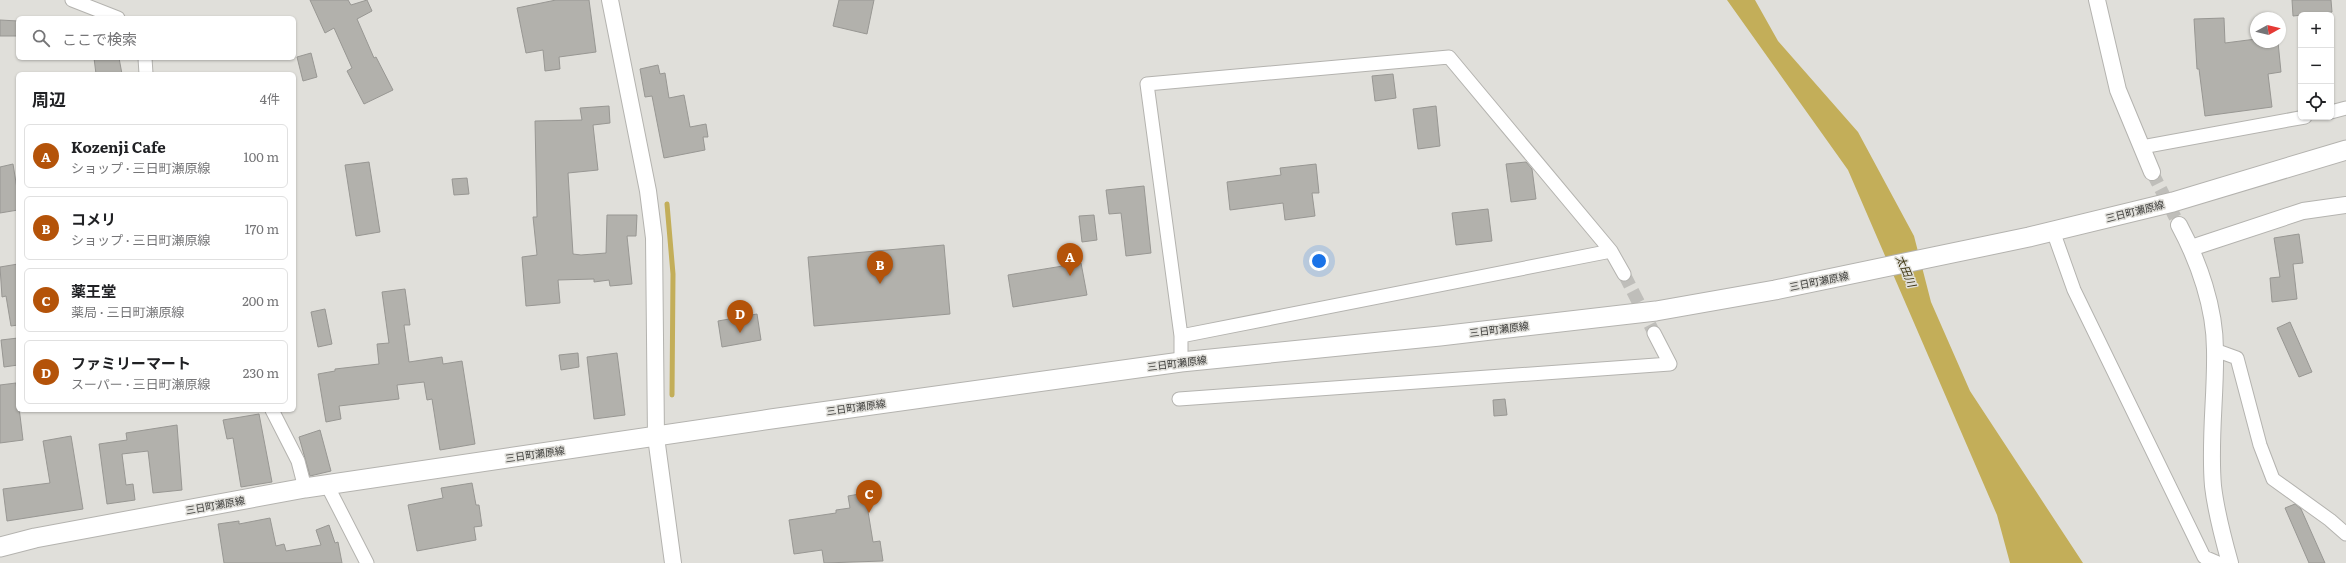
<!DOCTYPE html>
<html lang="ja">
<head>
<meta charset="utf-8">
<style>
  :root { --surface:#fff; --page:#f6f6f6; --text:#202124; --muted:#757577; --line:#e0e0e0; --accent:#b45309 }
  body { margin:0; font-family:Literata,"Noto Sans JP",serif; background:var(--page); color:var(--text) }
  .controls { position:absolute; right:12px; top:12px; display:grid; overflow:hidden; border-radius:6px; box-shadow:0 1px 3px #0004 }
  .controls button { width:36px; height:36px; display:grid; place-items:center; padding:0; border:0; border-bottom:1px solid var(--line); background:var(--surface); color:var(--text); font:20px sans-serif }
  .compass { position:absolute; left:2250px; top:12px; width:36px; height:36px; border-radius:50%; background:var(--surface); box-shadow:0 1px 3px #0004; rotate:82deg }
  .you { position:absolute; left:1319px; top:261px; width:14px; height:14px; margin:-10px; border:3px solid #fff; border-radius:50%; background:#1a73e8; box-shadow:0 0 0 6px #1a73e833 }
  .badge { display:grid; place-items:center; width:26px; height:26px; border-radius:50%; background:var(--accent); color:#fff; font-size:13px; font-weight:700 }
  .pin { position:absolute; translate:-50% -33px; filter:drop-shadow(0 1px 2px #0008) }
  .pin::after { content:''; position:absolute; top:21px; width:14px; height:12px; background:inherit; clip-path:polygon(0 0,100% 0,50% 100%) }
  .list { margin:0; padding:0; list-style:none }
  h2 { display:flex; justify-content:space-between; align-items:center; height:52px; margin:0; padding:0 16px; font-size:17px }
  h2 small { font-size:13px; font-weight:400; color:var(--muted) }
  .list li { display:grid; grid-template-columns:26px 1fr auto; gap:12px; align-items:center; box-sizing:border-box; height:64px; margin:0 8px 8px; padding:0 8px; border:1px solid var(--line); border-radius:6px }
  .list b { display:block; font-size:15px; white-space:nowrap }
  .list p { margin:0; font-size:13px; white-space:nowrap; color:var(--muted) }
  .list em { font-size:13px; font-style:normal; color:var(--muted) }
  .icon { flex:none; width:22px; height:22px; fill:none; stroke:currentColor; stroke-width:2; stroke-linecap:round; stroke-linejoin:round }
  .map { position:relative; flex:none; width:2346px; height:563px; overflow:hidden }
  .search { position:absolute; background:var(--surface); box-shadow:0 1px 3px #0004; left:16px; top:16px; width:280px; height:44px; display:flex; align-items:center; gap:10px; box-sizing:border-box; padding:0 14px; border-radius:6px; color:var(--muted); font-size:15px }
  .panel { position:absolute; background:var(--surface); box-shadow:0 1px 3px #0004; left:16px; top:72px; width:280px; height:340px; border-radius:6px }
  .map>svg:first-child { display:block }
  .water { fill:#c3ae59 }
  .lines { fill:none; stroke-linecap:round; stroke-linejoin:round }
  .stream { stroke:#c3ae59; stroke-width:5 }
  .building { fill:#b2b1ac; stroke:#989793 }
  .minor-tunnel { stroke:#bfbeba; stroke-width:13; stroke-dasharray:13 6; stroke-linecap:butt }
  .minor-casing { stroke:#b4b3af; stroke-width:15 }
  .tertiary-casing { stroke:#b4b3af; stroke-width:18 }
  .secondary-casing { stroke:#b4b3af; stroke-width:21 }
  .minor { stroke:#fff; stroke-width:13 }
  .tertiary { stroke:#fff; stroke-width:16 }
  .secondary { stroke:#fff; stroke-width:19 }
  .labels { text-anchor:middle; stroke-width:3; stroke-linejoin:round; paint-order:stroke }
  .street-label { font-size:10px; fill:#3b3b39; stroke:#e0dfda }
  .water-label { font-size:11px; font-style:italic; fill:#3d340f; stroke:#e0dfda }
</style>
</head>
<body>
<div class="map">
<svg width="2346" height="563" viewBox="0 0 2346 563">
  <rect width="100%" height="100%" fill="#e0dfda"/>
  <path class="water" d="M1727,0H1755L1778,41L1858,132L1914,236L1931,302L1970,391L2083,563H2010L1997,515L1848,170Z"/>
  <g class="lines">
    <path class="stream" d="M667,204L673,274L672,395"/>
  </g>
  <path class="building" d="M310,0H348L351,5L367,0L372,11L357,19L374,58L376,57L393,90L364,104L347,71L352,68L334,28L325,33Z
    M556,0H589L596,52L559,57L560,69L545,71L543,50L526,53L517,8Z
    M839,0H874L867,34L833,26Z
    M2292,0H2331L2332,12L2293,16Z
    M2224,18L2225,43L2256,39V42H2278L2281,72L2268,74L2272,107L2205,116L2199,69H2197L2194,19Z
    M0,20L18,21V36H0Z
    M311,53L317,77L303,81L297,57Z
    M94,58H119L122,74H96Z
    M658,65L660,74L665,73L669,98L684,95L690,127L706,124L708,137H703L705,150L664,158L652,96L645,97L640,69Z
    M1393,74L1396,98L1375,101L1372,76Z
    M609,106L610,123L593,125L598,170L568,173L573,254L581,255L606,253L607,215H637L636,236H627L632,284L610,286L609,280L594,282V279L558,280L560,303L526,306L522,257L537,255L533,217H537L535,121L582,120L580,108Z
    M1436,106L1440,146L1418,149L1413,109Z
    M369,162L380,232L356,236L345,165Z
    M1526,162L1532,169L1536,199L1511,202L1506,164Z
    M13,164L18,195V210L0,213V167Z
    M1316,164L1319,193H1312L1315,216L1285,220L1283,203L1230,210L1227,182L1281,175L1280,168Z
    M467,178L469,194L454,195L452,179Z
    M1144,186L1151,253L1126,256L1121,213L1109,214L1106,190Z
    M1488,209L1492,241L1456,245L1452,213Z
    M1094,215L1097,240L1082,242L1079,216Z
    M2299,234L2303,263L2293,264L2297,299L2272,302L2270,278L2280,277L2274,238Z
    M944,245L950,314L814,326L808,257Z
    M1081,263L1087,295L1013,307L1008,275Z
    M18,264V325L11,326L6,296L2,297L0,267Z
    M405,289L410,325H404L409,362L442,357L443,364L462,361L475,444L440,450L432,399L427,400L424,382L397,385L399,399L339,406L341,419L326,422L318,374L335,371V369L379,364L377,344L389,343L382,292Z
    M325,309L332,344L318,347L311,312Z
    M757,314L761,340L722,347L718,321Z
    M2290,322L2312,372L2299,377L2277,328Z
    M18,338V365L4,367L1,340Z
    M578,353L579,367L561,370L559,355Z
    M617,353L625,415L594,419L587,357Z
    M16,383L23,440L0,443V385Z
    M1505,399L1507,415L1494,416L1493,400Z
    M259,414L272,482L241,487L233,438L227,439L223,420Z
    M177,425L182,490L153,493L148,451L122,454L126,485L133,484L135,500L107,504L99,444L127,440L126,433Z
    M320,430L331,471L310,476L299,437Z
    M71,436L83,509L7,521L3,489L50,483L43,441Z
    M472,483L476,505H479L482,526L474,527L476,540L417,551L408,505L443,498L441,488Z
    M865,493L873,542L880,541L883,561L824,563L822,550L794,554L789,520L836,513V510L850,508L848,496Z
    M2295,504L2301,509L2325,563H2309L2285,508Z
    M270,518L276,546L284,544L286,551L321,545L316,530L329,525L335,543L338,542L342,563H224L218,524L239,521V524Z"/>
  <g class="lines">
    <path class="minor-tunnel" d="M2152,172L2179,225
      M1624,274L1654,333"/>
    <g class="minor-casing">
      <path id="minor" d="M72,0L118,18
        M145,58L146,74
        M2331,112L2346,108
        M2142,147L2305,117
        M2053,231L2074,290L2204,557L2218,563
        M1181,336L1611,251
        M2215,350L2237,358L2260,445L2273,479L2330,520L2346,534
        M1181,362V336L1147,84L1449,57L1611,251L1624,274
        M1179,399L1670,364L1654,333
        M272,410L298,461L305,488
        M327,485L367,563"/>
    </g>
    <g class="tertiary-casing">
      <path id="tertiary" d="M610,0L648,191L654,238L656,437L673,563
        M2097,0L2118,90L2152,172
        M2179,225C2199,262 2215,308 2215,350C2216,395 2209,440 2213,486C2216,512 2223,538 2230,563
        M2191,248L2303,211L2346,205"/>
    </g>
    <g class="secondary-casing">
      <path id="secondary" d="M0,547L35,538L305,488L771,419L1181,362L1440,336L1656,311L1775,290L2029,237L2173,202L2346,150"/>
    </g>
    <use href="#minor" class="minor"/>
    <use href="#tertiary" class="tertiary"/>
    <use href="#secondary" class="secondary"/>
  </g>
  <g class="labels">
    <g class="street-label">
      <text transform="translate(2135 211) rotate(-14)" y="4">三日町瀬原線</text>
      <text transform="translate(1819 281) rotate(-11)" y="4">三日町瀬原線</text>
      <text transform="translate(1499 329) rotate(-7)" y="4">三日町瀬原線</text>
      <text transform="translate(1177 363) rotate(-7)" y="4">三日町瀬原線</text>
      <text transform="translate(856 407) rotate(-8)" y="4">三日町瀬原線</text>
      <text transform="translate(535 454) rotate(-8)" y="4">三日町瀬原線</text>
      <text transform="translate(215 505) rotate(-10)" y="4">三日町瀬原線</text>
    </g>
    <g class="water-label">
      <text transform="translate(1906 271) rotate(67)" y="4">太田川</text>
    </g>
  </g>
</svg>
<div class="controls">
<button>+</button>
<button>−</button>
<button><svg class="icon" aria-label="locate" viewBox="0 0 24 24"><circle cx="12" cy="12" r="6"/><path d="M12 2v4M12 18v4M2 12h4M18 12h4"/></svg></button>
</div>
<svg class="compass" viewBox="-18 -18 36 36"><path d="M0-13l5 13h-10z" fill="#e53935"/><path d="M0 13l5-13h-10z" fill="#757577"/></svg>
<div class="you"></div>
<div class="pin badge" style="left:1070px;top:276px">A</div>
<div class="pin badge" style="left:880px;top:284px">B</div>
<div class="pin badge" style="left:869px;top:513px">C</div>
<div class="pin badge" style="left:740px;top:333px">D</div>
<div class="search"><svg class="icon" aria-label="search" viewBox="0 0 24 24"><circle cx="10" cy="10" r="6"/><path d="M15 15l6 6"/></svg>ここで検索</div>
<section class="panel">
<h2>周辺<small>4件</small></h2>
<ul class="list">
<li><span class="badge">A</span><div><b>Kozenji Cafe</b><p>ショップ · 三日町瀬原線</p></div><em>100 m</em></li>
<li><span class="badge">B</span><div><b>コメリ</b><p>ショップ · 三日町瀬原線</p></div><em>170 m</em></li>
<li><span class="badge">C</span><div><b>薬王堂</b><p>薬局 · 三日町瀬原線</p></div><em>200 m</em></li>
<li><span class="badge">D</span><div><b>ファミリーマート</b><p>スーパー · 三日町瀬原線</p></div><em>230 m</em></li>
</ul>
</section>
</div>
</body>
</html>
